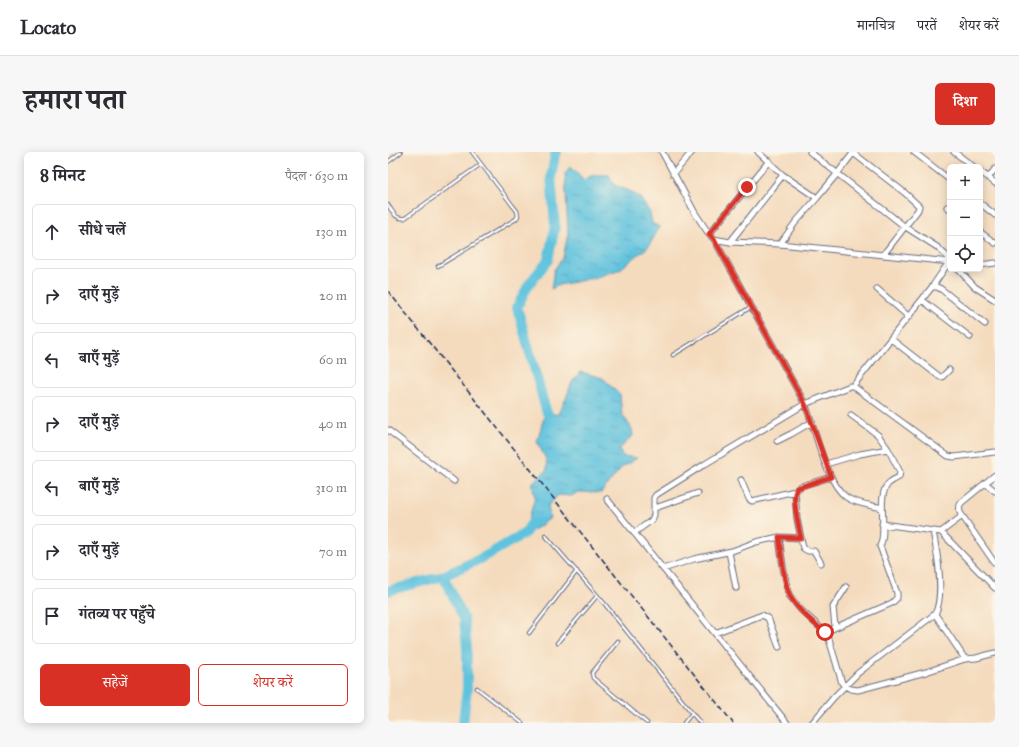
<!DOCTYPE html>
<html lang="hi">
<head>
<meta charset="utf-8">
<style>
  :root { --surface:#fff; --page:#f7f7f7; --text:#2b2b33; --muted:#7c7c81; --line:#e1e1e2; --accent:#d93025 }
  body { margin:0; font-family:"IM FELL Great Primer","Noto Serif Devanagari",serif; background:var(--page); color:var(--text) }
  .controls { position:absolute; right:12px; top:12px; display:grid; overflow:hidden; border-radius:6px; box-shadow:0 2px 10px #0003 }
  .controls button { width:36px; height:36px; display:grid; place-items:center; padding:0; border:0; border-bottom:1px solid var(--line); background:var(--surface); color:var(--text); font:20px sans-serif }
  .stop { position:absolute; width:12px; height:12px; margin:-9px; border:3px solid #d93025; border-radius:50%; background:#fff }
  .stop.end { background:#d93025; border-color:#fff; box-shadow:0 1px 4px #0008 }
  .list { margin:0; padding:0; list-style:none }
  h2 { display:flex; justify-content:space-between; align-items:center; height:52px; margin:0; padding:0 16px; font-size:17px }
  h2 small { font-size:13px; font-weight:400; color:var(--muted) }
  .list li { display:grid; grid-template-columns:26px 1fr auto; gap:12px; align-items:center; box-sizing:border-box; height:56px; margin:0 8px 8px; padding:0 8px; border:1px solid var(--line); border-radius:6px }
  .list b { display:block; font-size:15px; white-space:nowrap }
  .list em { font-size:13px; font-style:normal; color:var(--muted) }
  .actions { display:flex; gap:8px; padding:12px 16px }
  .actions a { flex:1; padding:9px 0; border:1px solid var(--accent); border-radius:6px; text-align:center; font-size:14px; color:var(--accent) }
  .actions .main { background:var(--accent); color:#fff }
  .icon { flex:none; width:22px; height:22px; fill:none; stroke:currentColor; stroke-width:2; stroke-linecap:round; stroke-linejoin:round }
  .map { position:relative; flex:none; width:607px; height:571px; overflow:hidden; border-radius:6px }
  header { display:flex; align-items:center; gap:24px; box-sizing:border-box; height:56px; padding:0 20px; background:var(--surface); border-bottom:1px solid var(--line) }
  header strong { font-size:19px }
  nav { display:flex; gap:22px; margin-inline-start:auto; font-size:14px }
  .intro { display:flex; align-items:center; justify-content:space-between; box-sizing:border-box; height:96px; padding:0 24px }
  h1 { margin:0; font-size:28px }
  .button { padding:10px 18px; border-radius:6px; background:var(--accent); color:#fff; font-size:14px; font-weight:700 }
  main { display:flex; gap:24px; padding:0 24px }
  aside { flex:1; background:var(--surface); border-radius:6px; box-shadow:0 2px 10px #0003 }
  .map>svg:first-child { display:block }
  .water { fill:url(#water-ripples); stroke:#3e799e }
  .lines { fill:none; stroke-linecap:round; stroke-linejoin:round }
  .river { stroke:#60c3de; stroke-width:10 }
  .lane-casing { stroke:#676b80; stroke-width:4.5 }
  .street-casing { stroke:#676b80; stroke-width:7 }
  .lane { stroke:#fff; stroke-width:2.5 }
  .street { stroke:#fff; stroke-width:5 }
  .rail { stroke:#1b2f5e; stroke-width:1.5; stroke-dasharray:6 3; stroke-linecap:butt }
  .route { stroke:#d93025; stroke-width:5 }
</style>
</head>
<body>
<header>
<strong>Locato</strong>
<nav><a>मानचित्र</a><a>परतें</a><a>शेयर करें</a></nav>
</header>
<div class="intro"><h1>हमारा पता</h1><a class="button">दिशा</a></div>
<main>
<aside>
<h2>8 मिनट<small>पैदल · 630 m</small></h2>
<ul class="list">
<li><svg class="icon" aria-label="ahead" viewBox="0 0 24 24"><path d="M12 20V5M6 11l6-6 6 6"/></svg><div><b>सीधे चलें</b></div><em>130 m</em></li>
<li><svg class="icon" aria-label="right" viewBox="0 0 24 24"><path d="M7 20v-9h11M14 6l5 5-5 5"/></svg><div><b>दाएँ मुड़ें</b></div><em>20 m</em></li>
<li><svg class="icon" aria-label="left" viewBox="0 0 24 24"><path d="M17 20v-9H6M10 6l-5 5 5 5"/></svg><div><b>बाएँ मुड़ें</b></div><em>60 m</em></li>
<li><svg class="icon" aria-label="right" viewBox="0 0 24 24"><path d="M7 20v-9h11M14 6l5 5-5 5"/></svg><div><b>दाएँ मुड़ें</b></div><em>40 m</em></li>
<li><svg class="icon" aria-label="left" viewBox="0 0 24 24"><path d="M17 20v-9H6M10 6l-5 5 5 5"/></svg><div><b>बाएँ मुड़ें</b></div><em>310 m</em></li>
<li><svg class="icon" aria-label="right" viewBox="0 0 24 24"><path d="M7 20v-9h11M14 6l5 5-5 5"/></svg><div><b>दाएँ मुड़ें</b></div><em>70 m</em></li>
<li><svg class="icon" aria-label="arrive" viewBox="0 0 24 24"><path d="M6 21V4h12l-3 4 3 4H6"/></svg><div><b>गंतव्य पर पहुँचे</b></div></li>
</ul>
<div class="actions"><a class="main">सहेजें</a><a>शेयर करें</a></div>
</aside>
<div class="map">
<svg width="607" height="571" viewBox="0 0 607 571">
  <defs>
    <pattern id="water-ripples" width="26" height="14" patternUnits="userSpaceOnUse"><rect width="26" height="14" fill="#60c3de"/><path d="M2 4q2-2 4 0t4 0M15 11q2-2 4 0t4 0" fill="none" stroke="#4e9fb7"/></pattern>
  </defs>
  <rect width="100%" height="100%" fill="#fcf5e5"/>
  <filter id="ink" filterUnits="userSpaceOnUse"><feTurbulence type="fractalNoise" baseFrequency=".025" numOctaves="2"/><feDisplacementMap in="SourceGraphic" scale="8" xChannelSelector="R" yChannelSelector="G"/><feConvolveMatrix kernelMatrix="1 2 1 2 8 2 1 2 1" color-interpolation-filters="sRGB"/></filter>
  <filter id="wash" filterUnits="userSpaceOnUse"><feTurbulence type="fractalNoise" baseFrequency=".012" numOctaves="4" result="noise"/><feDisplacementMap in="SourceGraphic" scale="16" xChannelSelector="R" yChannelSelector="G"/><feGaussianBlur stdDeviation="0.9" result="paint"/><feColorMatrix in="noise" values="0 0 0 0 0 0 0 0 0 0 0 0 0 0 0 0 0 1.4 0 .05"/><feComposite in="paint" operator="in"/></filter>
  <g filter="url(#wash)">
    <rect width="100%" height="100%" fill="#f4dbbe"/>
    <path class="water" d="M183,14L196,28L205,23H221L226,33L242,39L253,47L262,61L264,71L272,75L260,95L232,117L206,126L171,133L163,137L166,118L175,105L180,82L177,21Z
      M193,220L215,226L232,243L234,262L244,277L245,284L231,297L234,304L249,306L233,316L213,341L191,340L183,344L170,343L160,354L162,366L151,375L137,381L147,345L144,331L159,318L158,307L149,290L158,258L169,263L177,249L184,230Z"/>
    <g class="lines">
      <path class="river" d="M163,270L158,258L129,155L141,132L160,108L167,74L163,25L167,3L169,0
        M55,424L76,467L79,496V537L75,571
        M0,439L55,424L96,405L137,381L145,369"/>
    </g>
  </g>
  <g filter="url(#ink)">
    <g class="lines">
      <g class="lane-casing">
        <path id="lane" d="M0,10L13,0
          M0,53C5,60 8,68 17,66L93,12
          M50,114L128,67L130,64L129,59L125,54L84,0
          M285,203L363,155
          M157,383L216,451L312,571
          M141,481L189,419
          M230,489L204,521L205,526L259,571
          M169,491L209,444
          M89,536L134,571
          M296,571L304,561"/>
      </g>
      <g class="street-casing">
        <path id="street" d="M370,0L395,23L429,46L449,22L466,0
          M422,0L516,74L549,95L562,107
          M464,0L517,41L531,54L530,58L495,103
          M526,0L562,28
          M566,0L586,15
          M592,19L607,31
          M285,22L304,0
          M600,26L607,17
          M592,51L607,63
          M559,55L562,57
          M592,80L607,91
          M321,82L381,9
          M326,87L342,90L392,92L562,110
          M342,90L395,23
          M392,92L407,71L429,46
          M592,113L607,111
          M570,117L587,135L607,148
          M544,135H549L553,137L597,172
          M489,137L520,164
          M534,148L582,185
          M503,187L552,225H554L561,218
          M465,234L544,135L561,110
          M0,278L66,329
          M389,289L403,282L424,270
          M438,312L472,302L500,297
          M353,328L361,347L364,349L407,339L413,334L443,325
          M597,331L607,339
          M407,339L409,367L415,396L420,399H426L433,411
          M219,347L399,571
          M267,356L310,341
          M494,356C483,353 467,352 458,345C437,329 428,278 417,252L462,234H465L560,304L566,305L607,300
          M573,362L606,410
          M494,372L553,380L573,365C573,359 569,357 573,351L607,323
          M553,380L607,436
          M246,381L264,368L266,363V346L268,343L317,312L417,252L326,87L321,82L307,61L274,0
          M391,385L395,415L401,443L413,458L437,480L441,487L454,531L457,534L463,537L470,538L538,520L577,507L588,506L607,501
          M341,400L348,436
          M275,417L306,407L344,399L368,390L391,385L413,386
          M547,462L577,507
          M447,475L445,455L458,435
          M437,480L504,451L509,446V441L492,394C500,379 488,345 500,332C503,329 507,327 511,325L512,320L500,297L490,283L463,263
          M327,481L374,463L380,466L391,495
          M424,571L446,545L470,521L547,462C557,443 549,400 545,379"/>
      </g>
      <use href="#lane" class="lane"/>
      <use href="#street" class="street"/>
      <path class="rail" d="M0,139L345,571"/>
    </g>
  </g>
  <g class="lines" filter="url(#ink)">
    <path class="route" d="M359,35L321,82L326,87L417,252L443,325L409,336C403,345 411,376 413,386L391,385C393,399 396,432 402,444C410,458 424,470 437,480"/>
  </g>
</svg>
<div class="controls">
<button>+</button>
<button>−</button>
<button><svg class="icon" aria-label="locate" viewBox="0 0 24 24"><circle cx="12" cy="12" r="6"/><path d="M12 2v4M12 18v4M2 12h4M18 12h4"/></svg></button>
</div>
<div class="stop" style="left:437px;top:480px"></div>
<div class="stop end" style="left:359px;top:35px"></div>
</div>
</main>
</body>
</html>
